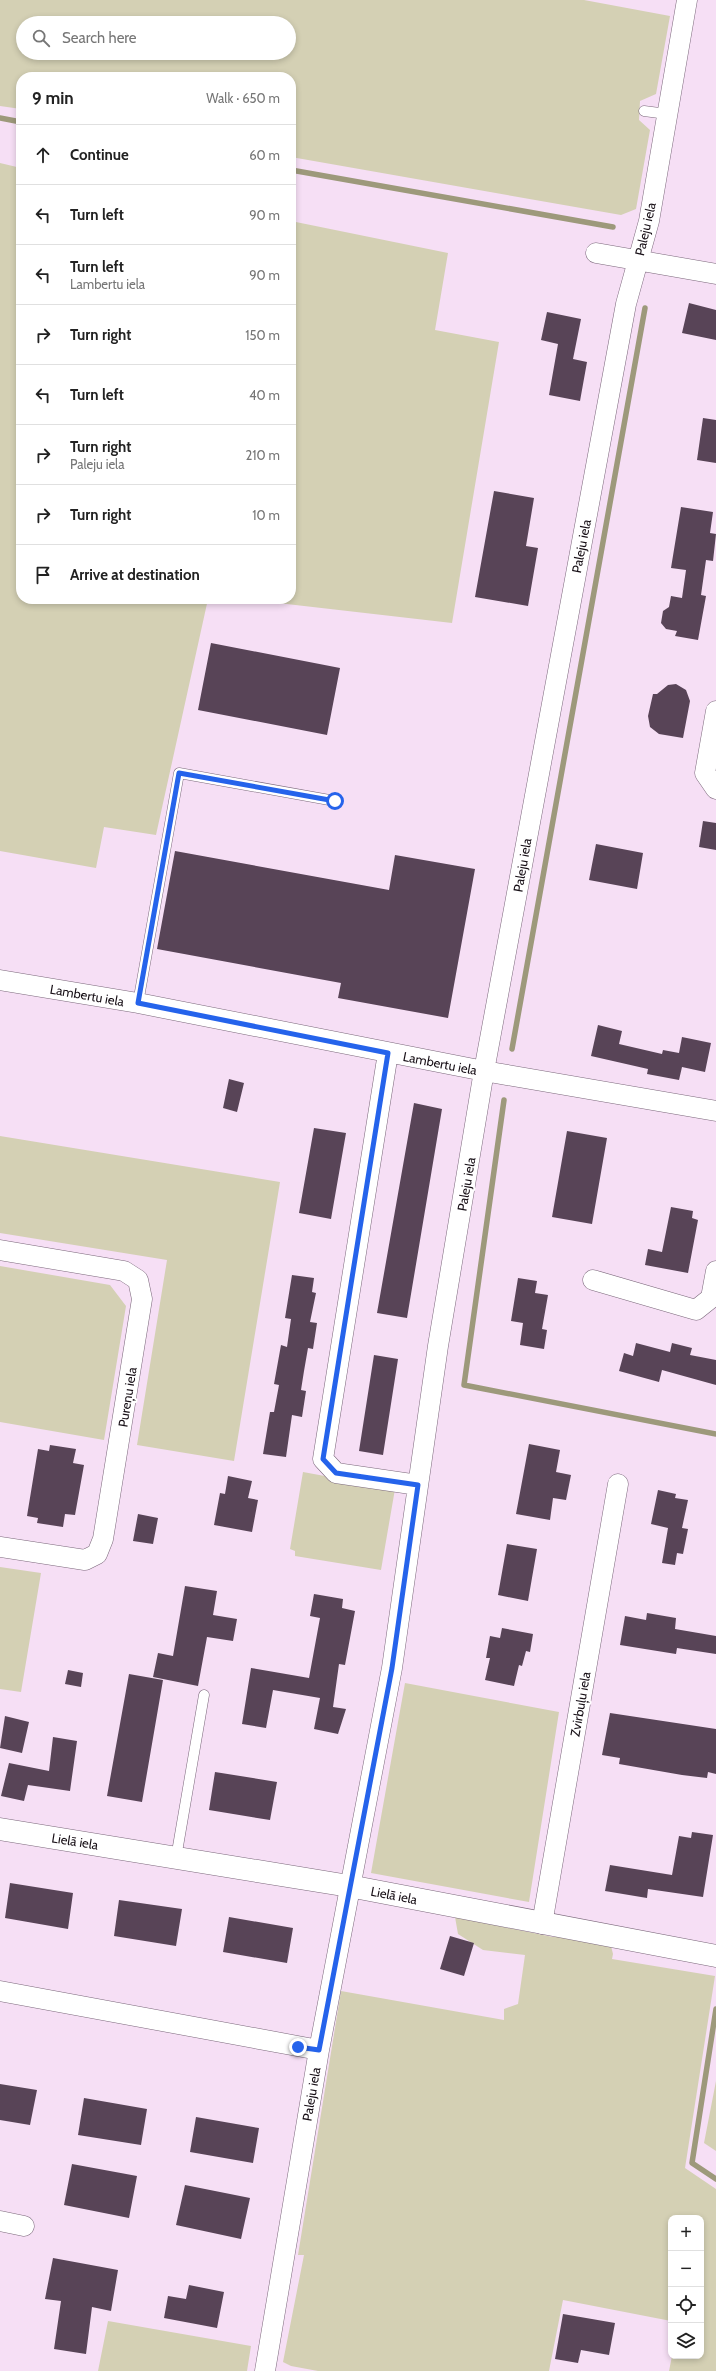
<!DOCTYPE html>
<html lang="en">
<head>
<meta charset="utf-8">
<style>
  :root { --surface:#fff; --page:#f6f6f6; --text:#222; --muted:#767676; --line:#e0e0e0 }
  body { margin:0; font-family:Cabin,sans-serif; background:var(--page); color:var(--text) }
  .controls { position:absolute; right:12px; bottom:12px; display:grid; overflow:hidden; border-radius:8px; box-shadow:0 2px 6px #0003 }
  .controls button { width:36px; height:36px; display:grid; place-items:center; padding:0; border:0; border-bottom:1px solid var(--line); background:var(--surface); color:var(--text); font:20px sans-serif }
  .stop { position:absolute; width:12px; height:12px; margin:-9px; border:3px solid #2563eb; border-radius:50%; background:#fff }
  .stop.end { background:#2563eb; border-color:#fff; box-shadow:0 1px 4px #0008 }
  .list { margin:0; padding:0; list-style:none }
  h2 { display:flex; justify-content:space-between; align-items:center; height:52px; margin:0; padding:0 16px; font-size:17px }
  h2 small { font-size:13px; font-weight:400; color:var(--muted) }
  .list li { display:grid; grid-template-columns:26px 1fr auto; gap:12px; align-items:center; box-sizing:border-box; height:60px; padding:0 16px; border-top:1px solid var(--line) }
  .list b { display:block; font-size:15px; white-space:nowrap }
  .list p { margin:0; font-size:13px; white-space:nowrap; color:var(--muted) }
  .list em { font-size:13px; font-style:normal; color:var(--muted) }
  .icon { flex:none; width:22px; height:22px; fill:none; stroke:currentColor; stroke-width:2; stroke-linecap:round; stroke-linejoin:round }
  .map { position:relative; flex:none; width:716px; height:2371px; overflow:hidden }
  .search { position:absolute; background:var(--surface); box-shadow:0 2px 6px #0003; left:16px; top:16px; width:280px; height:44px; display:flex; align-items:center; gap:10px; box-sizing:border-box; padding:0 14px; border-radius:22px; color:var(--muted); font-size:15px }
  .panel { position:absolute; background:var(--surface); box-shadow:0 2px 6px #0003; left:16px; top:72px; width:280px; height:532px; border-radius:16px }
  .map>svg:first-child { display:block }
  .green { fill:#d4d0b4; fill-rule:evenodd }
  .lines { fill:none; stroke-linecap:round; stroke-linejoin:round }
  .stream { stroke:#9d997b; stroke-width:5.5 }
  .building { fill:#584457 }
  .service-casing { stroke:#7b687b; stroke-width:11 }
  .minor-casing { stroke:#7b687b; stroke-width:21 }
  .tertiary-casing { stroke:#7b687b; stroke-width:23 }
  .service { stroke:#fff; stroke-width:10 }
  .minor { stroke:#fff; stroke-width:20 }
  .tertiary { stroke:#fff; stroke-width:22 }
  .route { stroke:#2563eb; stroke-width:5 }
  .labels { text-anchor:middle; stroke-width:4; stroke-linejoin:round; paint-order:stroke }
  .street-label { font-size:13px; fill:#170f16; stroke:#fff }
</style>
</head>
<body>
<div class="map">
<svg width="716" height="2371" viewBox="0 0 716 2371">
  <rect width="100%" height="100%" fill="#f6dff5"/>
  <path class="green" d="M0,0H584L670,16L656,94L640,101L639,120L650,130L636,209L621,215L291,157V77H21V109L0,106ZM23,23H289V53H23Z
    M0,163L21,168V599H208L156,835L104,827L96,868L0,851Z
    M291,221L448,253L435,330L499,342L452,623L244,599H291Z
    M0,1136L280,1182L234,1461L137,1445L167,1260L0,1233Z
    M0,1266L110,1285L126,1306L104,1440L0,1422Z
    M303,1472L395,1489L381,1570L295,1556V1551L290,1549Z
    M0,1567L41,1573L21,1692L0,1689Z
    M405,1683L559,1712L529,1902L371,1873Z
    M455,1917L553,1937H564L611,1946L613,1954L612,1959L715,1976L685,2168L716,2189V2371H669L672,2356H701V2218H671V2321L563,2300L549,2371H318L291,2366L283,2362L304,2255H298L341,1991L504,2020V2009L518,2004L525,1955L483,1950L458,1934Z
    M716,2081V2151L704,2143Z
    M108,2321L251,2346L247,2371H98Z"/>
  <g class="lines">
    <path class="stream" d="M0,118L21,122
      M291,170L613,227
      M512,1049L645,308
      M504,1100L464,1385L716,1434
      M716,2009L692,2163L716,2179"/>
  </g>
  <path class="building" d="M689,303L716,310V340L682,333Z
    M547,312L581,319L573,359L587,362L580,401L549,395L558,344L541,340Z
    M703,418L716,420V463L697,460Z
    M494,491L534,498L526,546L538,548L528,606L475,597Z
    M681,507L713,512L710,533L716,534L713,561L706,560L701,595L706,596L698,640L675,636L677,631L666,629L661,623L663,611L669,607L671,596L682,598L686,570L671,568Z
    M211,643L340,668L327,735L198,710Z
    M676,684L686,690L690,701L683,738L659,734L650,727L648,716L653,694H657L668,685Z
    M703,821L716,823V850L699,847Z
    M596,844L643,853L637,889L589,880Z
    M175,851L389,890L395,855L475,869L448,1018L338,998L341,983L157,949Z
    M598,1025L622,1031L619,1044L662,1054L663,1050L679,1053L682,1037L711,1043L705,1072L682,1067L679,1080L647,1074L648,1069L591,1056Z
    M229,1079L244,1083L237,1112L223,1108Z
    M414,1103L442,1109L407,1318L377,1313Z
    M314,1128L346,1133L331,1219L299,1213Z
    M567,1131L607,1138L592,1224L552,1217Z
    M671,1207L693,1211L692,1218L698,1220L688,1273L645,1265L648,1249L662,1252Z
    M292,1275L314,1278L312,1292L316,1293L310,1322L317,1323L313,1349L308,1348L304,1371L301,1390L306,1391L302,1417L292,1415L286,1457L263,1454L270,1412H274L279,1385L274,1384L281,1345L287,1347L291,1319L285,1318Z
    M518,1278L537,1281L535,1293L548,1295L542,1329L547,1330L544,1349L520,1345L523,1323L511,1321Z
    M636,1343L670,1352L672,1343L692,1348L690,1355L716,1360V1385L662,1370L659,1382L619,1371L624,1353L633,1356Z
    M374,1355L398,1359L383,1455L359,1451Z
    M529,1444L560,1450L556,1472L571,1475L566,1500L553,1498L550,1520L516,1514Z
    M50,1445L76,1449L73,1463L84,1465L75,1515L65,1514L63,1527L37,1523L38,1518L27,1516L38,1449L49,1451Z
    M228,1476L252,1481L248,1498L258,1500L252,1532L214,1525L220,1493L225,1494Z
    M658,1490L676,1494L675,1498L688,1500L682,1528L688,1529L683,1554L677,1553L675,1565L662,1563L668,1528L651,1524Z
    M138,1514L158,1518L153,1544L133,1541Z
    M507,1544L537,1549L528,1601L498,1595Z
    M185,1586L217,1591L213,1615L237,1619L233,1641L207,1637L198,1686L153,1677L158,1653L173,1656Z
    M314,1594L343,1599L342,1608L355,1611L345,1665L339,1664L333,1707L346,1709L338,1734L314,1729L320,1698L273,1690L266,1728L242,1724L251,1668L309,1678L320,1618L310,1616Z
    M647,1613L676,1618L675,1629L716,1636V1654L677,1648L676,1654L620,1645L625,1616L646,1620Z
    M502,1628L533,1634L530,1652L526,1651L522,1666L519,1665L514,1686L485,1680L490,1658H486L490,1636L500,1638Z
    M68,1670L83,1673L81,1687L65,1684Z
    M129,1674L163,1680L142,1802L107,1796Z
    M610,1713L716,1729V1774L708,1772L707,1778L682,1775L619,1764L620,1758L602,1755Z
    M5,1716L29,1722L22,1753L0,1748Z
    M53,1737L77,1741L70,1791L28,1785L24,1801L1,1796L9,1763L49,1771Z
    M215,1772L277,1782L270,1820L209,1810Z
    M692,1832L713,1835L703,1897L648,1889L647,1898L605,1891L610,1865L672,1875L679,1836L691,1838Z
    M10,1883L73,1893L68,1929L5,1918Z
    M119,1900L182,1909L176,1946L114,1936Z
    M229,1917L293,1928L287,1963L223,1952Z
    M450,1936L474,1943L464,1976L440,1969Z
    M0,2084L37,2090L30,2125L0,2120Z
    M84,2098L147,2109L141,2145L78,2135Z
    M196,2117L259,2128L253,2163L190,2152Z
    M72,2164L137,2176L129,2218L64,2205Z
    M185,2185L250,2198L241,2239L176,2225Z
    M53,2258L118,2270L111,2311L92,2307L86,2354L54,2349L61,2301L45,2299Z
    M189,2285L224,2292L217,2328L164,2318L168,2296L186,2299Z
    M563,2314L615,2323L609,2355L581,2350L578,2363L555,2359Z"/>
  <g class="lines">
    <g class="service-casing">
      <path id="service" d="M644,111L667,114
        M138,1003L179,773L335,801
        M176,1858L204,1695"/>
    </g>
    <g class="minor-casing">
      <path id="minor" d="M596,253L716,274
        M716,711L705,773L716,789
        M0,980L138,1003L484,1071L716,1111
        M388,1053L323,1459L336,1473L418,1485
        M0,1250L124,1271L138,1280L142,1299L103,1539L97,1554L85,1560L0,1547
        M593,1280L696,1310L711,1298L716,1271
        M542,1924L618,1484
        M0,1991L319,2050
        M0,2221L24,2226
        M265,2371L319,2050L392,1668L438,1346L484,1071L626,304L649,221L687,0"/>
    </g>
    <g class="tertiary-casing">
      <path id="tertiary" d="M0,1829L349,1886L716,1956"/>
    </g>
    <use href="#service" class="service"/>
    <use href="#minor" class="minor"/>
    <use href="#tertiary" class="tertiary"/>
  </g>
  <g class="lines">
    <path class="route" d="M298,2047L319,2050L392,1668L418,1485L336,1473L323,1459L388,1053L138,1003L179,773L335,801"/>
  </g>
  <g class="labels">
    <g class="street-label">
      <text transform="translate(645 229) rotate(-77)" y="5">Paleju iela</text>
      <text transform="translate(581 546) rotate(-79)" y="5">Paleju iela</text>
      <text transform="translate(522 865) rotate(-80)" y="5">Paleju iela</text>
      <text transform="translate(87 995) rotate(10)" y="5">Lambertu iela</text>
      <text transform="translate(440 1063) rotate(11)" y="5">Lambertu iela</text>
      <text transform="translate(466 1184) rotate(-80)" y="5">Paleju iela</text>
      <text transform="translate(127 1397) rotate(-81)" y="5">Pureņu iela</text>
      <text transform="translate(580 1704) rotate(-80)" y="5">Zvirbuļu iela</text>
      <text transform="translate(75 1841) rotate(9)" y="5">Lielā iela</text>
      <text transform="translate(394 1895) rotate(11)" y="5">Lielā iela</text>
      <text transform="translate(311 2094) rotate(-80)" y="5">Paleju iela</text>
    </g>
  </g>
</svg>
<div class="controls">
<button>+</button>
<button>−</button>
<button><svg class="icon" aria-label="locate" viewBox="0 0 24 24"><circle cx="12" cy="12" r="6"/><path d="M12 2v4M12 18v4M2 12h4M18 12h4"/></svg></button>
<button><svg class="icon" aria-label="layers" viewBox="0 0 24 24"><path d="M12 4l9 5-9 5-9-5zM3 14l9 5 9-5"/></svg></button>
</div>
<div class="stop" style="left:335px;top:801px"></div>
<div class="stop end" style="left:298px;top:2047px"></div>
<div class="search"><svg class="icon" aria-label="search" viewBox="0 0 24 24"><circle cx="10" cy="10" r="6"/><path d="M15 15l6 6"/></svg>Search here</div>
<section class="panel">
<h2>9 min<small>Walk · 650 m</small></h2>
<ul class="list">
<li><svg class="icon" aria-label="ahead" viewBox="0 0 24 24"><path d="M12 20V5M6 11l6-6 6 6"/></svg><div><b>Continue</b></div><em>60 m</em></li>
<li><svg class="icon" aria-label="left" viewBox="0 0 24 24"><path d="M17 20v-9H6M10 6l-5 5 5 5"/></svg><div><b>Turn left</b></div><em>90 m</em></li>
<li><svg class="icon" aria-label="left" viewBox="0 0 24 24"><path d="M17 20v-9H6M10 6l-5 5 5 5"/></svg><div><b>Turn left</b><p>Lambertu iela</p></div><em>90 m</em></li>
<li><svg class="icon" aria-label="right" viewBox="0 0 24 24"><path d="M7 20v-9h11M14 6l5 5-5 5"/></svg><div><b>Turn right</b></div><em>150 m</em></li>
<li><svg class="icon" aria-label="left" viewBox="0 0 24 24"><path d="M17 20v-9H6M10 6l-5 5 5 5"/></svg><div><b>Turn left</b></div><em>40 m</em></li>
<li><svg class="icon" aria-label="right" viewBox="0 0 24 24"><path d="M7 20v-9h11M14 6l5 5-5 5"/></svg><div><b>Turn right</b><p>Paleju iela</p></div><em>210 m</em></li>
<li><svg class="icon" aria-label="right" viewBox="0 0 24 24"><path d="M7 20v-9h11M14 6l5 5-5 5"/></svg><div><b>Turn right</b></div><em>10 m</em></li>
<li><svg class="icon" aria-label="arrive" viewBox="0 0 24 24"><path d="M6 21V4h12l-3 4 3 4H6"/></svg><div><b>Arrive at destination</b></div></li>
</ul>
</section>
</div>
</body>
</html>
